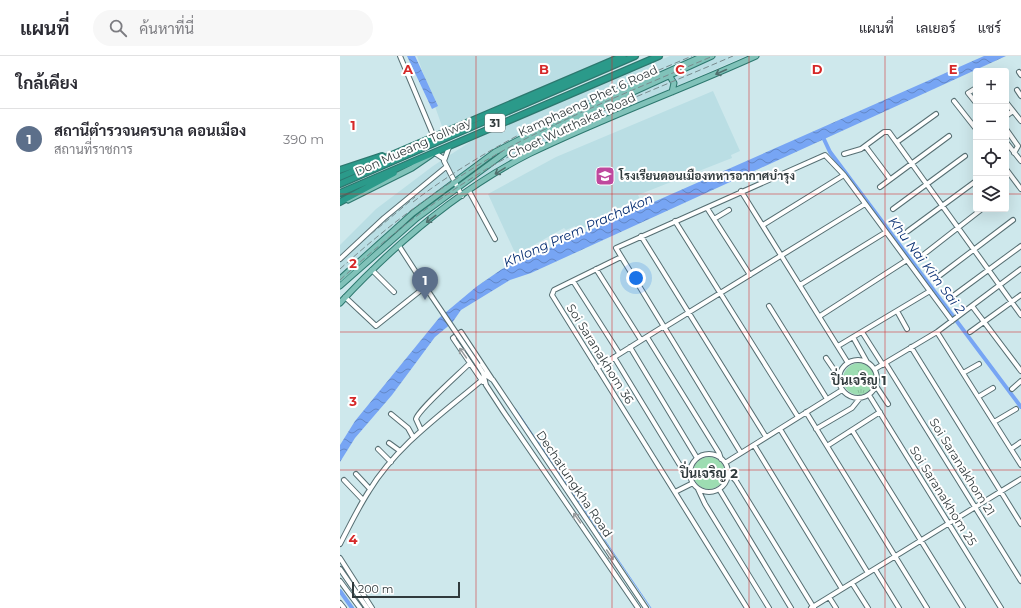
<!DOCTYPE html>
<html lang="th">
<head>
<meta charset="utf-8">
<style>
  :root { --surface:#fff; --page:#f7f7f7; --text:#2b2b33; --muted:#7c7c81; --line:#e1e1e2; --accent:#0b8043 }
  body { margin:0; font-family:Montserrat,Sarabun,sans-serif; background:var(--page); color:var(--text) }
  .controls { position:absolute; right:12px; top:12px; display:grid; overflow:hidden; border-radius:4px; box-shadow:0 4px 16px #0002 }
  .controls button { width:36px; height:36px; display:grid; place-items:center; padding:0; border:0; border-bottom:1px solid var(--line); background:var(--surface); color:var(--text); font:20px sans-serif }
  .scale { position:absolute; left:12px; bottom:10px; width:108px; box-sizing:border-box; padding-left:4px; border:2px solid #303a3c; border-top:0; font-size:11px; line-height:14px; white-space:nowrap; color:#303a3c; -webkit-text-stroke:3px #fff; paint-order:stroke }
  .you { position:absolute; left:296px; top:222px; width:14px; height:14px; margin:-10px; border:3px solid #fff; border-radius:50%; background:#1a73e8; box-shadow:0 0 0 6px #1a73e833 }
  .badge { display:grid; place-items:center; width:26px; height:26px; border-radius:50%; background:var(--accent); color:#fff; font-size:13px; font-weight:700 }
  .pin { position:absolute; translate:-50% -33px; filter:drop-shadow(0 1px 2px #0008) }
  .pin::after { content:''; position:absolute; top:21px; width:14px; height:12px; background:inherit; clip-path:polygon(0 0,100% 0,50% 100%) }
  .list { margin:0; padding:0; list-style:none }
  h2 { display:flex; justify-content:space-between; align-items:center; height:52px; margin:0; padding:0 16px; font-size:17px }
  h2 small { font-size:13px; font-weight:400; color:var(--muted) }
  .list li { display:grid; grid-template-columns:26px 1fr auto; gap:12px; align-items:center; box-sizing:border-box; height:60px; padding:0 16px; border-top:1px solid var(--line) }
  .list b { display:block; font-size:15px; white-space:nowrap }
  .list p { margin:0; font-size:13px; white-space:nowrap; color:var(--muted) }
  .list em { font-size:13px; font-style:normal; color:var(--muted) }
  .icon { flex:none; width:22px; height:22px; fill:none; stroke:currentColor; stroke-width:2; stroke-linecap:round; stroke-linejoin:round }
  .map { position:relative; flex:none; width:681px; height:552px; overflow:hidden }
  header { display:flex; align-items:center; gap:24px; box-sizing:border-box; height:56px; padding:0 20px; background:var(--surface); border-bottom:1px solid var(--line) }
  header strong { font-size:19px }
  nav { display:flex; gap:22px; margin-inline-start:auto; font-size:14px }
  .search { width:280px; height:36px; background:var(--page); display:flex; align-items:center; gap:10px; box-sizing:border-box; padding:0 14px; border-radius:22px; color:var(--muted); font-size:15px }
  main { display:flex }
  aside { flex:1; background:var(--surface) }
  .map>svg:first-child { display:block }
  .built { fill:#badee4 }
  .grass { fill:url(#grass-tufts) }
  .garden { fill:#9dddb2 }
  .water { fill:url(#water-waves) }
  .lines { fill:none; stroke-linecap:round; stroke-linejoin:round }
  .stream { stroke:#77a5f4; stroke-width:1 }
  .canal { stroke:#77a5f4; stroke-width:4 }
  .minor-casing { stroke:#576f73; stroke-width:6 }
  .major-casing { stroke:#2d786f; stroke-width:7 }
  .highway-casing { stroke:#2d786f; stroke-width:8 }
  .minor { stroke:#fff; stroke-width:4 }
  .major { stroke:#80c2b9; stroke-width:5 }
  .highway { stroke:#2b9a8a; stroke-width:5.5 }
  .rail { stroke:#798b8e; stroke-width:1; stroke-dasharray:6 3; stroke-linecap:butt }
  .minor-bridge-casing { stroke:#576f73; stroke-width:6; stroke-linecap:butt }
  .minor-bridge { stroke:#fff; stroke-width:4 }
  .oneway { stroke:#50706e }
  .oneway2 { stroke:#989c9e }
  .grid { fill:none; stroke:#d62828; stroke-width:1; stroke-opacity:0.55 }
  .labels { text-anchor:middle; stroke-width:4; stroke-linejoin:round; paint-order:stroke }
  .shield { fill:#fff; stroke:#6e7576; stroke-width:1 }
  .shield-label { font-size:11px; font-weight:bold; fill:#303a3c }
  .street-label { font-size:12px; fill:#303a3c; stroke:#fff }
  .poi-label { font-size:12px; font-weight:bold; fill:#303a3c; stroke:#fff; text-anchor:start }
  .water-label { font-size:13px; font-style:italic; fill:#062e72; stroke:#fff }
  .neighbourhood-label { font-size:13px; font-weight:bold; fill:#303a3c; stroke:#fff }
  .grid-label { font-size:13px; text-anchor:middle; font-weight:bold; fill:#d62828; stroke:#fff; stroke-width:4; stroke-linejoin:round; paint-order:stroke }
</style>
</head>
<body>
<header>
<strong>แผนที่</strong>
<div class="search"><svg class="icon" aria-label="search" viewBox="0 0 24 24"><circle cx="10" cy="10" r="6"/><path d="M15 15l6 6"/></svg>ค้นหาที่นี่</div>
<nav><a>แผนที่</a><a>เลเยอร์</a><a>แชร์</a></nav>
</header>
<main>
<aside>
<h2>ใกล้เคียง<small></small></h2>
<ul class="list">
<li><span class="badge" style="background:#5c6f8a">1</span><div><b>สถานีตำรวจนครบาล ดอนเมือง</b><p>สถานที่ราชการ</p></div><em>390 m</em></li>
</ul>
</aside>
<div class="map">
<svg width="681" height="552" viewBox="0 0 681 552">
  <defs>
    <pattern id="grass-tufts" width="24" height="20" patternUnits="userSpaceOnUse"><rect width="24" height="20" fill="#9dddb2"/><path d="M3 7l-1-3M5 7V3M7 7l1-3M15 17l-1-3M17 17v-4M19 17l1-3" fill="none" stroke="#88be9a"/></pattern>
    <pattern id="water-waves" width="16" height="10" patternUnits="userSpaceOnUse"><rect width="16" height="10" fill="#77a5f4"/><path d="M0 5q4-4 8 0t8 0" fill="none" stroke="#6287c7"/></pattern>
  </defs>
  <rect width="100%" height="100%" fill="#cee8ec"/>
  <path class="built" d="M77,0H274L103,73Z
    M330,0H406L245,70L122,131L0,228V189L36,153L93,110L133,84Z
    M373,35L400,95L391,99L392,102L298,139L300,143L276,153L238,175L235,170L226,174L224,172L176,199L148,138L216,101Z"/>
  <path class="grass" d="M503 323a16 16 0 1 1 32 0a16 16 0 1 1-32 0Z"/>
  <path class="garden" d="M353 417a16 16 0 1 1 32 0a16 16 0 1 1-32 0Z"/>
  <path class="water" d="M67,0H75L98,50L92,53Z
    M644,0H666L191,217L170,224L121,254L112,267L95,281L52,339L15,382L0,406V389L15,365L99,262L136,231L162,213Z"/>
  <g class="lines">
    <path class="stream" d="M175,352L311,552"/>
    <path class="canal" d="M482,79L490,96L681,351
      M0,535L12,552"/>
    <g class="minor-casing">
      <path id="minor" d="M60,0L94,81
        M679,16L681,19
        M636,32L628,37L636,47
        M677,34L681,40
        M614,45L636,73
        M666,46L681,65
        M666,60L673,55
        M666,73L678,90L674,97
        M557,86L596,58
        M666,86L681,105
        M109,91L104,105L122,140
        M526,91L550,123
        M95,97L104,103
        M504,98L521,93L544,76H549L681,259
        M666,113L681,133
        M540,131L609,80
        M129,135L155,183
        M401,135L508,307
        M367,152L410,219
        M553,153L625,100
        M374,163L389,154
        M335,165L458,361
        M423,169L504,119
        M568,175L636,125
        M301,180L426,381
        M59,190L92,241
        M583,199L642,153
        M281,201L214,234L212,239L407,552
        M0,203L44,162L106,111
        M256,213L301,284
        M32,214L54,236
        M599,220L673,164
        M233,225L279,297
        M460,229L546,176
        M613,240L681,190
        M5,241L36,270L85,231
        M429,250L487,343
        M632,250L681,315
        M557,255L567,273
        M480,260L567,204
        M325,271L525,148
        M522,276L543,309
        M597,276L681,409
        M630,276L681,239
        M307,281L379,397L381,403
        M513,281L527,306
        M498,290L590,235
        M290,291L357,402
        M571,291L681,468
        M274,301L341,411L350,420
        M486,302L499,321
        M499 323a19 19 0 1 1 38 0a19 19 0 1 1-38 0Z
        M546,308L681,525
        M138,309L143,317L146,329L163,355L298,552
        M257,312L324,270
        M535,313L597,276L681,213
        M143,317L153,324L306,552
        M623,317L639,308
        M143,326L113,282L121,276L152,323
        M536,330L548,348
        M672,333L681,325
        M529,339L661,552
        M638,341L653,332
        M466,356L587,552
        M51,358L68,372L73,381
        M654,366L676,353
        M440,373L528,517
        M476,373L512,352L520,342
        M81,374L76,363C78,354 120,317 130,307
        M512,374L623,552
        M49,387L60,395
        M414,389L502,533
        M487,390L540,356
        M38,393L51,406
        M671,393L681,386
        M401,397L276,192L485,99L504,119L612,265
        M350 417a19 19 0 1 1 38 0a19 19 0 1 1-38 0Z
        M385,407L502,334
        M388,416L396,425L474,552
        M16,418L30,433
        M4,424L23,444
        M358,433L365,448L429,552
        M379,433L451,552
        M335,436L353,427
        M0,488C9,471 18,452 29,435C57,389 102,358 142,324
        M0,502L32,552
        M0,513L27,552
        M535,513L559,552
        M0,525L20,552
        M512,527L528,552
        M489,541L496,552
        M0,547L4,552
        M471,552L681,423"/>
    </g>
    <g class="major-casing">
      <path id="major" d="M329,19L334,27L332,36
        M8,144L72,112L91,99
        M0,223L73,157L155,96L204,71L363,0
        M0,230L77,162L173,91L372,0
        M0,247C54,189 118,134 189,98C263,62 341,34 416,0"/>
    </g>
    <g class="highway-casing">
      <path id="highway" d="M0,114L42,100
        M0,121L283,0
        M0,128L295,0
        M0,137L319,0
        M0,146L54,117"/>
    </g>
    <use href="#minor" class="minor"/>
    <use href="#major" class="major"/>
    <use href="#highway" class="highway"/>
    <path class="rail" d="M73,146C158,81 253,42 352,0
      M31,178L75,141
      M0,213C57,161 121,115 191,80C250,51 312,26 373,0
      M0,224C45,183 93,145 145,114C223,68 310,36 393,0"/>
    <g class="minor-bridge-casing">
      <path id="minor-bridge" d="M92,241L138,309"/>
    </g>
    <use href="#minor-bridge" class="minor-bridge"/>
  </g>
  <defs><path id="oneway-shaft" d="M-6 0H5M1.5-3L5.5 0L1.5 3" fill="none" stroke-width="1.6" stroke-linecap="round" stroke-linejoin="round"/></defs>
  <g class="oneway">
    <use href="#oneway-shaft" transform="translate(381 16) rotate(156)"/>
    <use href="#oneway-shaft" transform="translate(160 115) rotate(148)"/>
    <use href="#oneway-shaft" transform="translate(91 163) rotate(143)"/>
  </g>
  <g class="oneway2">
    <use href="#oneway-shaft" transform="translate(123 297) rotate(-125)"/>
    <use href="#oneway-shaft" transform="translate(237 462) rotate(-125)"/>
    <use href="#oneway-shaft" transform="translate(270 499) rotate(56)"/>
  </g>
  <path class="grid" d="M136,0V552M272,0V552M409,0V552M545,0V552M0,138H636M666,138H681M0,276H681M0,414H681"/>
  <defs>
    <g id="school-square" transform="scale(1)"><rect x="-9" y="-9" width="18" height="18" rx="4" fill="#bf489d" stroke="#fff"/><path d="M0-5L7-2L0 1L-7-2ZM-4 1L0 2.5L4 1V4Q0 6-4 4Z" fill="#fff"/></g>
  </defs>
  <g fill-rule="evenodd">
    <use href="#school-square" x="265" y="120"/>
  </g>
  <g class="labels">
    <rect class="shield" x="145" y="58" width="20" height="18" rx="3"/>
    <g class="shield-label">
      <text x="155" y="71">31</text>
    </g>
    <g class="street-label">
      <text transform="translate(248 45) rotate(-25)" y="4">Kamphaeng Phet 6 Road</text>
      <text transform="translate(232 70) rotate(-25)" y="4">Choet Wutthakat Road</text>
      <text transform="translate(73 91) rotate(-24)" y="4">Don Mueang Tollway</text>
      <text transform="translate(260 298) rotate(58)" y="4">Soi Saranakhom 36</text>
      <text transform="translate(622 411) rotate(58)" y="4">Soi Saranakhom 21</text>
      <text transform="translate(234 428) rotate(56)" y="4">Dechatungkha Road</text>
      <text transform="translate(603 440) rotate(58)" y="4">Soi Saranakhom 25</text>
    </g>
    <g class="poi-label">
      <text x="279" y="124">โรงเรียนดอนเมืองทหารอากาศบำรุง</text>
    </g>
    <g class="water-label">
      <text transform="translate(238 174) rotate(-24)" y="5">Khlong Prem Prachakon</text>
      <text transform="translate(587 209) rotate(53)" y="5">Khu Nai Kim Sai 2</text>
    </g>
    <g class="neighbourhood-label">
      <text x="519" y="329">ปิ่นเจริญ 1</text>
      <text x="369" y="422">ปิ่นเจริญ 2</text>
    </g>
  </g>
  <g class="grid-label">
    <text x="68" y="18">A</text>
    <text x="204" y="18">B</text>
    <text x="340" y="18">C</text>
    <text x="477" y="18">D</text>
    <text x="613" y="18">E</text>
    <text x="13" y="74">1</text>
    <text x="13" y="212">2</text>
    <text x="13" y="350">3</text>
    <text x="13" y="488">4</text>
  </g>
</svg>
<div class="controls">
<button>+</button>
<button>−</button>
<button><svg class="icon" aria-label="locate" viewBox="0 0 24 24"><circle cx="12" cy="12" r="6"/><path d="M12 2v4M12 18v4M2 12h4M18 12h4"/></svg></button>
<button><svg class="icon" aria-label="layers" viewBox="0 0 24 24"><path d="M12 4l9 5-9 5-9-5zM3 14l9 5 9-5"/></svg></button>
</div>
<div class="scale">200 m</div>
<div class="you"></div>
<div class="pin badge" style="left:85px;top:244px;background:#5c6f8a">1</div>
</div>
</main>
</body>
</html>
